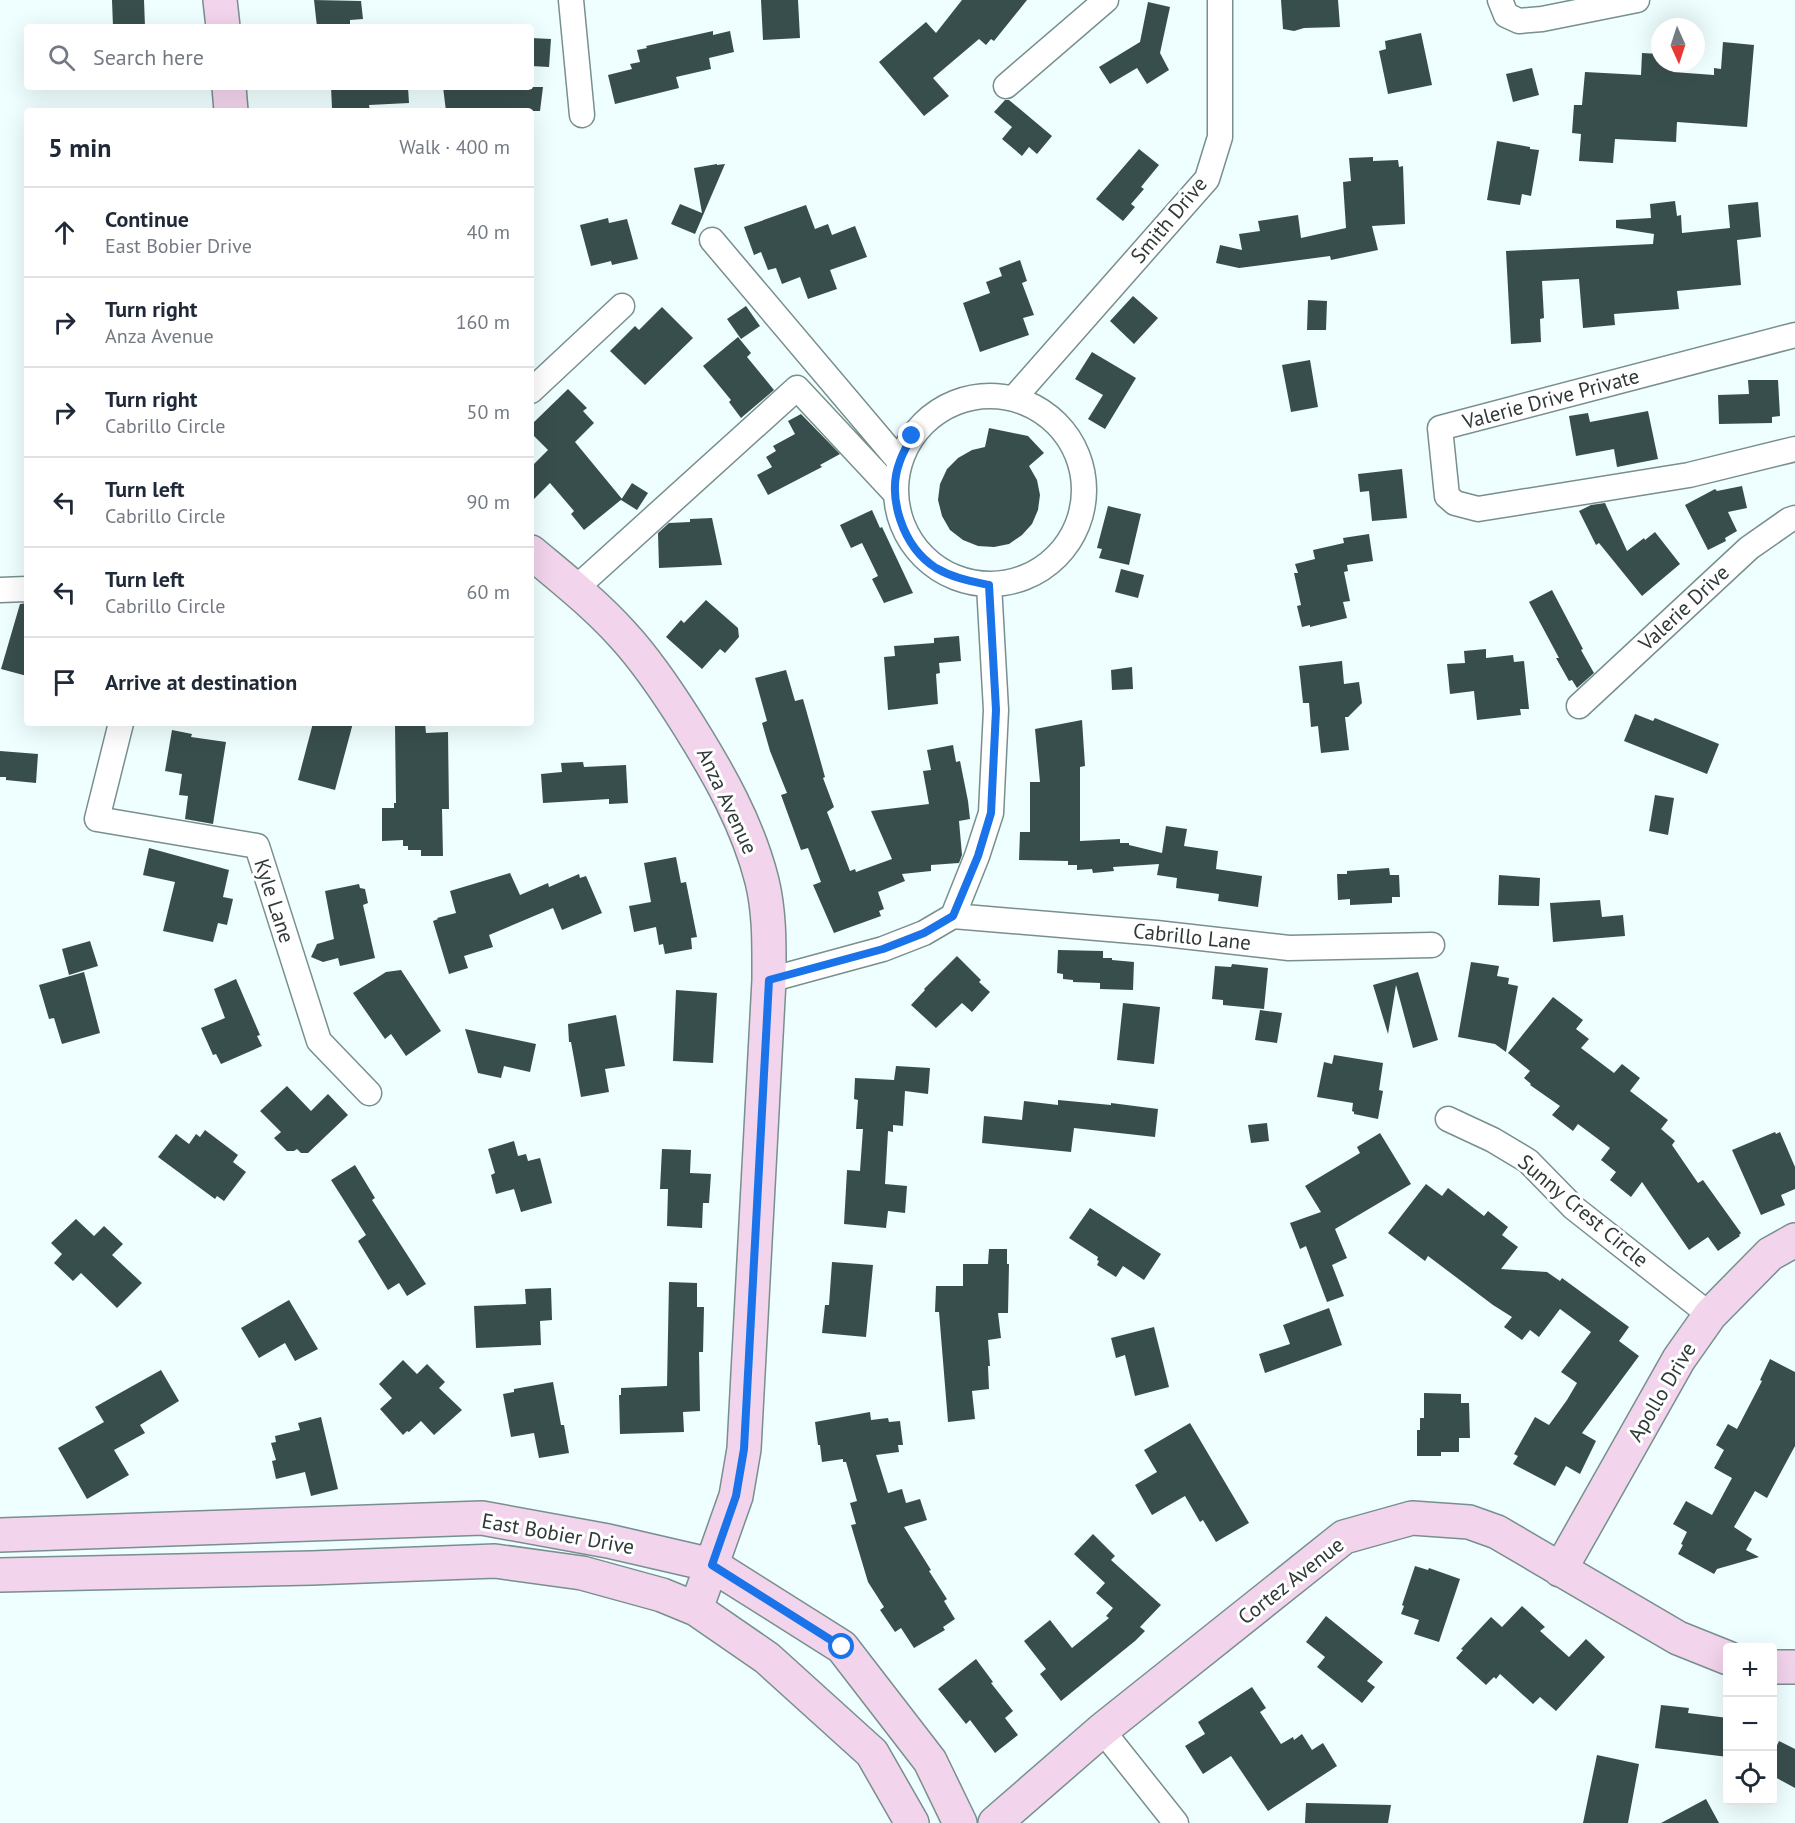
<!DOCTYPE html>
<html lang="en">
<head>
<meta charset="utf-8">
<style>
  :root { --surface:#fff; --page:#f2f2f3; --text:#1f2937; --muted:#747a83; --line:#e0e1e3 }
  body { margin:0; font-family:"PT Sans",sans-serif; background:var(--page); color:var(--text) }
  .controls { position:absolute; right:18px; bottom:18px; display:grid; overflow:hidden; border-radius:6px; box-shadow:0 6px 24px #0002 }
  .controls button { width:54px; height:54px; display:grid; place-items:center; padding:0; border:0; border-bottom:2px solid var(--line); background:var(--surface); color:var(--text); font:30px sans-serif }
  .compass { position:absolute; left:1651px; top:18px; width:54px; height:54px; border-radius:50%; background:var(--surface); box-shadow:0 6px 24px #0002; rotate:177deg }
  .stop { position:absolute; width:18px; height:18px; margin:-14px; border:4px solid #1a73e8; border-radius:50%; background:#fff }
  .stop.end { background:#1a73e8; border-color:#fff; box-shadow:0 2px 6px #0008 }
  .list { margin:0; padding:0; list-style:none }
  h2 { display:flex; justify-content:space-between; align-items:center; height:78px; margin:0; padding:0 24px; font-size:26px }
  h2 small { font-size:20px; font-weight:400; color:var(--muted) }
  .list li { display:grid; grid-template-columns:39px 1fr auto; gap:18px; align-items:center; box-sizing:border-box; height:90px; padding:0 24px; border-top:2px solid var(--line) }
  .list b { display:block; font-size:22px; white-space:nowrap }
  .list p { margin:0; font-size:20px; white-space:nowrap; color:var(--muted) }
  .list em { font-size:20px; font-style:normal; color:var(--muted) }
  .icon { flex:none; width:33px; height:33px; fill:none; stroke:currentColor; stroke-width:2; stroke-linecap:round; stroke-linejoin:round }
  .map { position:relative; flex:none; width:1795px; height:1823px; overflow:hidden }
  .search { position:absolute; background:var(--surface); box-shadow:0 6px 24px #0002; left:24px; top:24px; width:510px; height:66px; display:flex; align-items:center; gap:15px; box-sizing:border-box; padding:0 21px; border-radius:6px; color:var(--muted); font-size:22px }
  .panel { position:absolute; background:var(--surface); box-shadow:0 6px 24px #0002; left:24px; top:108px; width:510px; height:618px; border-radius:6px }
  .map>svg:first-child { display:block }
  .building { fill:#384e4d }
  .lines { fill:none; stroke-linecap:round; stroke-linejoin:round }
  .street-casing { stroke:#778f8e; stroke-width:27 }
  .secondary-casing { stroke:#778f8e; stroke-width:36 }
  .street { stroke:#fff; stroke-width:24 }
  .secondary { stroke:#f2d4ec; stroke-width:33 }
  .route { stroke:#1a73e8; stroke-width:8 }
  .labels { text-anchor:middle; stroke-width:6; stroke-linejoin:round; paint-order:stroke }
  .street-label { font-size:21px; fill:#2f3938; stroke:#fff }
</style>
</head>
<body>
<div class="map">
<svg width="1795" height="1823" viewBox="0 0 1795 1823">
  <rect width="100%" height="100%" fill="#effefe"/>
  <path class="building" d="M112,0H144L145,27H113Z
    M314,0L361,1L363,19L350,20V27H317Z
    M761,0H798L800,38L763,40Z
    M962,0H1027L994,41L991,39L986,45L979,39L933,78L949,96L924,116L879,62L926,22L936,33Z
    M1281,0H1338L1340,27L1304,28L1294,31L1283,29Z
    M1148,2L1170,7L1160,53L1169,70L1147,84L1137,68L1110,84L1099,67L1140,42Z
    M713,31V35L730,31L734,52L709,58L711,69L676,77L679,88L615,104L608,75L632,69L630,64L640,62L637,50L647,48L646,46Z
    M1421,33L1432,85L1388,94L1379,51L1386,49L1385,41Z
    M531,38L551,39L549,67L531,66Z
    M1723,42L1754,45L1747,127L1677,122L1676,142L1615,139L1613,163L1579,161L1581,134L1572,133L1574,105H1582L1585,72L1641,75L1642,53L1660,54V63H1674L1673,72L1714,75V68L1721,69Z
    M1532,68L1539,95L1513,102L1506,74Z
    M331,87H408L409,103L369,105L370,111H340L339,108H332Z
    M443,87H543L540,111H446Z
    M1005,100H1009L1052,136L1037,154L1029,147L1022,156L1002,139L1012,127L994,112Z
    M1497,141L1530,147V149L1539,150L1531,196L1522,194L1520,205L1487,200Z
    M1139,149L1159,165L1141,187L1144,189L1131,204L1135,207L1123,221L1096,199Z
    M1373,157V161L1398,160L1399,167L1403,166L1405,224L1372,226L1378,250L1331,260L1330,256L1239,268L1216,263L1220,245L1242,250L1239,234L1260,231L1258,221L1298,215L1301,238L1346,228L1343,182L1351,181L1349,158Z
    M717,164V165L725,164L695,234L671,224L680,204L702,213L694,168Z
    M1675,201L1677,216L1681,215L1682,233L1730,228L1728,205L1758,202L1761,237L1737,240L1741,285L1677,291L1679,309L1614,314L1615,325L1583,328L1579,279L1542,281L1544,318L1540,319L1541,342L1511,344L1506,251L1653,244L1654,234L1616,228V220L1651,218L1650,204Z
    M806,205L815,229L828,224L832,235L855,226L867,257L830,270L837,289L808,299L800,277L782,284L776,268L768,270L761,252L754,255L744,227Z
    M608,218L609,223L627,219L638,259L612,265L611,261L591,266L580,225Z
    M1020,260L1027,281L1022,283L1034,315L1023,318L1029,335L980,352L963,303L990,293L986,282L1002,276L999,268Z
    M1133,296L1158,318L1134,344L1110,321Z
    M1308,300L1327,301L1326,330H1307Z
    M746,306L760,326L741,339L727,319Z
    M662,307L693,338L645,385L610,351L635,326L639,330Z
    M738,337L751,353L747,357L774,390L741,418L729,402L731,400L703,366Z
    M1092,352L1136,378L1105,429L1088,419L1103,395L1075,379Z
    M1310,360L1318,407L1291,412L1282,365Z
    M1748,380H1778L1780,416L1772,417V423L1719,424L1718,395L1749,394Z
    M568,389L587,408L583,411L594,423L575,442L622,499L584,530L571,514L574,511L550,483L531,502V467L548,450L531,433V425Z
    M1648,411L1658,459L1617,467L1614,449L1576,456L1569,416L1588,413L1590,422Z
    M801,414L840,454L820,465L822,467L768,495L757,475L772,467L766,457L776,451L773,446L795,434L788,421Z
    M989,428L1028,436L1044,453L1029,466L1037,480L1040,495L1038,510L1032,524L1022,535L1009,544L994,547L978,546L963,540L950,530L942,516L938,500L940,484L947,469L958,458L972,450L985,447Z
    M1402,469L1407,518L1372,521L1369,491L1360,492L1358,474Z
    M632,483L648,493L637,510L621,500Z
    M1742,486L1747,508L1728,512L1737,531L1725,538L1726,541L1708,550L1685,505L1715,489L1717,491Z
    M1605,503L1627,551L1644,538L1645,540L1655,532L1680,564L1642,596L1599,543L1596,545L1579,511L1591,505Z
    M1108,506L1141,514L1129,565L1099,558L1102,549L1097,548Z
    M872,510L880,528L882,527L913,593L884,603L872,579L878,576L862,543L851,548L840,525Z
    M712,518L722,565L659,568L658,533L669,523L690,522V519Z
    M1369,534L1373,561L1347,565L1348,571L1344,572L1350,601L1343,602L1347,618L1310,627V625L1302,627L1297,606L1301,605L1294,573H1298L1295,564L1315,559L1313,550L1344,543L1343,538Z
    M1121,569L1144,575L1138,598L1115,592Z
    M1552,590L1583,649L1581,650L1594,673L1577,688L1572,680L1569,681L1556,658H1559L1529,602Z
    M706,600L738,628L739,637L725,653L720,649L702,669L666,637L681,620L684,623Z
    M27,603V676L1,669L20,604Z
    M959,636L961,661L939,663L940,673L936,674L938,704L888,710L884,657L895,656L894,646L934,643V638Z
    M1486,649V658L1513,655L1514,662L1524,661L1529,709H1520L1521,715L1477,720L1474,691L1450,694L1447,664L1465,663L1464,651Z
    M1342,661L1344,684L1359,682L1362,703L1348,717H1345L1349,750L1321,753L1318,726L1311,727L1309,703H1303L1299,666Z
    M1132,667L1133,689L1112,690L1111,670Z
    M786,670L795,701L803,699L825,777L823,778L834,807L827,812L850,871L855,869L856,872L892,859L871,811L929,804L923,771L931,770L927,750L953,745L956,762L960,761L968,801L970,819L959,821L962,855L959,863L931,865V871L902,874L905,881L878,892L884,909L879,911L881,916L834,933L813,885L821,882L808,848L801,850L781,795L787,793L770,751L762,723L767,721L755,678Z
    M1635,714L1653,721L1655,718L1719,744L1707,774L1624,741Z
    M1082,720L1085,766L1080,767V841L1120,839V843H1129V845L1162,853L1166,826L1187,829L1184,846L1218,851L1216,869L1262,876L1258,907L1218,901L1219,894L1176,888L1177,878L1157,875L1159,864L1113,867L1114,871L1093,873L1092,869L1077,870V865H1068V861L1019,860L1020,832H1030V782H1040L1035,729Z
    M313,723H353L335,790L298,780Z
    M395,723H425L426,733L448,732L449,809H442L443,856H421V850H408V846H403V840L382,841V808H394V803H396Z
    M172,730L192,734L191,737L226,742L213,824L185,819L188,796L179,795L182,774L165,771Z
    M0,751L38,754L36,783L6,780V777H0Z
    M583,762L584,767L626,765L628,803L609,804V799L543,803L541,774L562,772L561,763Z
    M1655,795L1674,798L1668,835L1649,831Z
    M149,848L229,870L223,897L233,899L227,925L218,923L213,942L163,931L175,882L143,875Z
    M676,857L681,883L686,882L697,937L691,938L692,949L665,954L663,944L659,945L656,927L634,932L629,906L651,902L644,863Z
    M1389,868L1390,875H1399L1400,897H1392V903L1350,905V899L1338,900L1337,874H1347V871Z
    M510,873L520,895L548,883L549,887L579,874L580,878L586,876L602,913L562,930L553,908L489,935L493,947L464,956L468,968L449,974L433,921L438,919L437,918L456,913L450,891Z
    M1499,875L1540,878L1539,906L1498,905Z
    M359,884L360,888L365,889L368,903L363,905L375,958L340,966L338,958L323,962L311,957L317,944L334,939L325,891Z
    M1600,900L1602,917L1623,915L1625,936L1553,942L1550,903Z
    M90,941L98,966L69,975L62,949Z
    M1058,950L1103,951V958H1112V960L1134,962L1133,990L1100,989V983L1073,982V980L1063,979V974L1057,973Z
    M957,956L981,980L979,982L990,992L972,1012L962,1003L936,1028L911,1005L925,990L924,989Z
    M1471,962L1499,966L1497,976L1509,978L1508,984L1518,986L1506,1052L1495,1044L1458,1037Z
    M1232,964L1268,968L1264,1009L1223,1005V1000L1212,999L1215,966L1231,967Z
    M401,970L441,1031L406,1056L391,1034L385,1039L353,993L386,972Z
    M84,972L100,1033L62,1044L54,1018L49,1019L39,985Z
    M1418,972L1438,1040L1413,1048L1396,985L1388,1034L1373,985Z
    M236,979L260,1035L257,1036L262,1046L221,1064L216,1054L213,1055L201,1028L225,1018L214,989Z
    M676,990L717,993L713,1063L673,1061Z
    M1553,997L1583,1020L1576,1029L1589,1039L1581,1048L1614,1073L1622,1064L1640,1078L1630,1091L1668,1120L1661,1129L1675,1141L1672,1145L1698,1183L1703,1180L1741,1233L1739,1235L1740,1236L1718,1251L1708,1237L1689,1250L1642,1182L1631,1197L1610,1180L1616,1172L1601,1160L1610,1148L1578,1124L1573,1131L1552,1115L1560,1106L1530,1085L1531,1084L1524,1078L1530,1071L1508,1053Z
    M1123,1003L1160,1007L1154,1064L1117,1060Z
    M1260,1010L1282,1013L1277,1043L1255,1040Z
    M616,1015L625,1066L605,1069L609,1092L581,1097L571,1042H569L568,1024Z
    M465,1029L536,1044L530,1072L504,1066L501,1078L478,1073Z
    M1334,1055L1383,1063L1379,1090L1383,1091L1378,1119L1354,1114V1112L1352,1111L1353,1103L1317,1097L1324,1062L1332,1064Z
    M896,1066L930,1068L928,1094L905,1091L903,1126L893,1125V1132L888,1131L885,1184L907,1186L905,1213L888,1211L886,1228L844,1224L847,1170L860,1171L863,1129H856L858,1100L854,1099L855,1078L894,1080Z
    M287,1086L311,1111L328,1094L348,1115L308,1153H301L297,1149L294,1151H287L274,1138L281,1132L260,1111Z
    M1058,1100L1111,1105V1103L1158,1109L1155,1137L1074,1128L1071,1152L982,1143L984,1116L1022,1120L1024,1101L1058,1105Z
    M1267,1123L1269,1141L1251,1143L1248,1125Z
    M205,1130L238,1155L233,1162L246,1172L224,1201L217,1196L215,1199L158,1157L176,1134L189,1144L196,1134L200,1137Z
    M1775,1132L1776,1134L1780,1132L1795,1167V1189L1781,1195L1785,1205L1761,1215L1732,1150Z
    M1380,1133L1411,1184L1335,1229L1347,1258L1332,1265L1344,1296L1327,1302L1306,1246L1300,1249L1290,1223L1321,1212L1305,1186L1360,1153L1357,1147Z
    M514,1141L518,1156L526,1154L528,1161L540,1158L552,1203L521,1212L514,1189L496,1194L491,1175L495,1173L488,1149Z
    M662,1149L691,1150L690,1173L711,1174L709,1203H703L702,1228L667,1226L668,1189H660Z
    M355,1165L375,1198L372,1200L426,1284L407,1296L399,1283L388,1290L358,1241L366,1235L331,1180Z
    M1426,1184L1442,1196L1448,1188L1484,1216L1488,1211L1508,1227L1502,1235L1518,1247L1501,1269L1547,1272L1560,1281L1562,1278L1629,1327L1619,1341L1639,1356L1582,1433L1596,1441L1580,1474L1566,1466L1555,1486L1513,1464L1518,1456L1514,1454L1535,1417L1549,1425L1567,1400L1577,1383L1561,1372L1591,1332L1560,1309L1539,1337L1530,1330L1522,1340L1504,1327L1512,1317L1493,1305L1428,1256L1425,1261L1388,1233Z
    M1090,1208L1161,1254L1144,1280L1123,1266L1116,1277L1097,1265L1099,1261L1097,1260L1098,1257L1069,1238Z
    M76,1219L94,1236L104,1226L123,1244L112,1255L142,1283L117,1308L81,1273L73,1281L54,1263L62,1254L51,1243Z
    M989,1249H1007V1264H1009L1008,1313H998L1001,1338L988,1340L990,1366H988L989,1389L972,1391L975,1419L948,1422L939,1312H935L936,1286H963V1264H988Z
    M832,1262L873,1265L866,1337L822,1333L825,1305H829Z
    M669,1282L697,1283V1307H704L703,1352H699L700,1411L683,1412L684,1432L620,1434L619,1395H621V1388L667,1386Z
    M551,1288L552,1320L540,1321L541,1345L476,1348L474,1306L526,1304L525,1289Z
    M289,1300L318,1349L295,1361L285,1343L259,1358L241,1328Z
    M1329,1308L1342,1345L1265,1373L1259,1354L1290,1344L1283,1325Z
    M1154,1327L1169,1387L1135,1396L1125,1355L1116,1358L1111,1338Z
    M1770,1359L1795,1372V1446L1767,1498L1755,1491L1734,1527L1752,1539L1746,1550L1759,1557L1717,1569L1714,1574L1678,1554L1683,1545L1681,1544L1687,1532L1673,1524L1686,1501L1712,1515L1732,1478L1714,1468L1724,1450L1716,1445L1728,1424L1737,1429L1762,1381L1760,1380Z
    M403,1360L417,1374L427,1364L445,1382L439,1388L462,1410L434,1435L421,1421L409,1432L407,1431L403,1435L380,1409L392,1398L379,1384Z
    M161,1370L179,1401L140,1425L145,1433L114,1450L129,1475L87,1499L58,1448L104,1422L95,1407Z
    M553,1382L561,1425H564L569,1453L539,1458L534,1433L511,1437L503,1394L514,1392V1389Z
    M1424,1393L1461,1394V1403H1469L1470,1438H1459V1452H1441V1456H1417V1430H1420V1418H1424Z
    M870,1412L871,1420L888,1418L889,1422L900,1421L903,1445H898L899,1452L876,1455L888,1493L902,1489L906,1503L920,1499L927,1520L904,1527L931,1570L929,1571L947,1599L944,1601L955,1619L943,1627L945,1630L914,1648L901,1628L895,1632L880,1610L884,1607L868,1582L851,1525L856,1524L850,1503L857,1501L846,1462H843V1459L822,1462L820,1445H818L815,1422Z
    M321,1417L338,1489L311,1496L305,1472L276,1479L272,1461L276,1460L271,1443L276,1442L275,1436L300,1430L298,1423Z
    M1190,1423L1249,1523L1216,1542L1203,1520L1200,1522L1185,1496L1152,1515L1135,1485L1157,1472L1144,1450Z
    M1093,1534L1115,1556L1111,1560L1161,1605L1140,1627L1145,1631L1135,1641L1061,1701L1040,1674L1046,1669L1024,1641L1050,1620L1072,1648L1109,1618L1106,1616L1113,1608L1096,1593L1105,1583L1074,1554Z
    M1415,1566L1428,1570L1429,1568L1460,1579L1439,1642L1414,1634L1419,1620L1401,1614L1404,1606L1402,1605Z
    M1522,1606L1545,1627L1540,1631L1569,1657L1586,1639L1605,1657L1556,1711L1540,1697L1533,1704L1500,1674L1496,1679L1494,1677L1486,1685L1456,1658L1463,1650L1461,1649L1491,1617L1502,1627Z
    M1326,1616L1383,1662L1367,1681L1375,1687L1362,1703L1317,1667L1325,1657L1306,1642Z
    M976,1659L993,1682L991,1683L1013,1711L1005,1718L1018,1735L995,1753L970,1720L966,1724L938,1689Z
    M1252,1687L1266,1708L1260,1712L1281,1744L1293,1737L1294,1740L1302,1734L1312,1750L1323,1743L1337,1766L1268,1811L1231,1756L1203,1774L1185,1746L1205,1734L1198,1722Z
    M1661,1705L1689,1708L1688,1713L1728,1718V1757L1655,1748Z
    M1779,1741L1795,1749V1788L1773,1776V1754Z
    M1597,1755L1639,1764L1628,1823H1583Z
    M1706,1799L1719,1823H1661Z
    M1306,1803L1391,1805L1388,1823H1305Z"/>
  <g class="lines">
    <g class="street-casing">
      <path id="street" d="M571,0L582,115
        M1500,0L1506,15L1519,21L1542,19L1637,0
        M1006,86L1106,0
        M712,240L899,461
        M1795,335L1440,428L1447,496L1455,503L1478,509L1689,475L1795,449
        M531,391L622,306
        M896 490a94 94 0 1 1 188 0a94 94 0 1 1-188 0Z
        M1014,398L1207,179L1220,137V0
        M575,589L797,388L895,493
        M0,590L27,589
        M1579,706L1749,548L1789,520L1795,518
        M121,723L97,819L257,846L319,1041L369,1093
        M953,916L1156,933L1289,948L1432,945
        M769,980L883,949L924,933L953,916L977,856L991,813L996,710L989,585
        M1448,1119L1493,1140L1528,1161L1574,1208L1710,1315
        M1102,1730L1176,1823"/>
    </g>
    <g class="secondary-casing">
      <path id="secondary" d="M220,0L223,27
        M229,87L231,111
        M531,552C562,578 595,604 622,634C648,662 669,694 689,726C719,774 748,825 762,881C770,914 769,947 769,980L744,1449L736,1496L696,1609
        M0,1535L482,1518L608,1541L712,1565L842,1647L930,1761L960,1823
        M1560,1570L1679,1359L1710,1315L1770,1254L1795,1240
        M0,1575L312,1568L495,1561L582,1573L662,1595L696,1609L767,1658L872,1753L912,1823
        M1772,1667H1795
        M995,1823L1102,1730L1344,1537L1412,1518L1469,1522L1497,1532L1678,1638L1728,1658"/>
    </g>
    <use href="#street" class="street"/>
    <use href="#secondary" class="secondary"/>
  </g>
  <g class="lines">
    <path class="route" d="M842,1647L712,1565L736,1496L744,1449L769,980L883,949L924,933L953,916L978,856L991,813L996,710L989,585C970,581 953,578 936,568C903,547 886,497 900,461C903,452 908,444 912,436"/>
  </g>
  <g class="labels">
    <g class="street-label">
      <text transform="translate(1169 220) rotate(-50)" y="7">Smith Drive</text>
      <text transform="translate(1551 399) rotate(-15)" y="7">Valerie Drive Private</text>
      <text transform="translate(1684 608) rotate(-43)" y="7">Valerie Drive</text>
      <text transform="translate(727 801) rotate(65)" y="7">Anza Avenue</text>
      <text transform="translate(274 901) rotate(72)" y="7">Kyle Lane</text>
      <text transform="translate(1192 937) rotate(6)" y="7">Cabrillo Lane</text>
      <text transform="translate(1583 1211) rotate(40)" y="7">Sunny Crest Circle</text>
      <text transform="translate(1662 1392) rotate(-59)" y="7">Apollo Drive</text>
      <text transform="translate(558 1534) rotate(10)" y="7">East Bobier Drive</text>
      <text transform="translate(1291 1581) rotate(-38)" y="7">Cortez Avenue</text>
    </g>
  </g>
</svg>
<div class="controls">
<button>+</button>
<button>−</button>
<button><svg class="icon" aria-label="locate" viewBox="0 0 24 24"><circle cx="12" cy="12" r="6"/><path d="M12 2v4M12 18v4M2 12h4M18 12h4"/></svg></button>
</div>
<svg class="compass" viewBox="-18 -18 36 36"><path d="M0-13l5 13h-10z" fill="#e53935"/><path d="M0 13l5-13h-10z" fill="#747a83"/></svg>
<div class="stop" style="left:842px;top:1647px"></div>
<div class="stop end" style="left:912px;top:436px"></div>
<div class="search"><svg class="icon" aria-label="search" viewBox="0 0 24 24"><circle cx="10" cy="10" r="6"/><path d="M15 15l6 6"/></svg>Search here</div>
<section class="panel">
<h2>5 min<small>Walk · 400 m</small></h2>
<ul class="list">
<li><svg class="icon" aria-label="ahead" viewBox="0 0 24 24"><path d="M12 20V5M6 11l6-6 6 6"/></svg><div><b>Continue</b><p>East Bobier Drive</p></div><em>40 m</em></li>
<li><svg class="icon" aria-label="right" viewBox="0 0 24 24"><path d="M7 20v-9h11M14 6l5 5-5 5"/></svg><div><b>Turn right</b><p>Anza Avenue</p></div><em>160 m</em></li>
<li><svg class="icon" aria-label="right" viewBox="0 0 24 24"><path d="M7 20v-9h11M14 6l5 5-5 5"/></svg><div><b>Turn right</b><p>Cabrillo Circle</p></div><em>50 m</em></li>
<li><svg class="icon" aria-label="left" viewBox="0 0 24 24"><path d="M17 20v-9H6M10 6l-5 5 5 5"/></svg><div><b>Turn left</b><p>Cabrillo Circle</p></div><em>90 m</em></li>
<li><svg class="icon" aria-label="left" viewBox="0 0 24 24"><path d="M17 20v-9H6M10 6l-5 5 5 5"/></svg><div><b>Turn left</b><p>Cabrillo Circle</p></div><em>60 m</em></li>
<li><svg class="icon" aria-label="arrive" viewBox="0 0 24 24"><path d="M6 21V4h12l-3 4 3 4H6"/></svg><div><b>Arrive at destination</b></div></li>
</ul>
</section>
</div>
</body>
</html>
